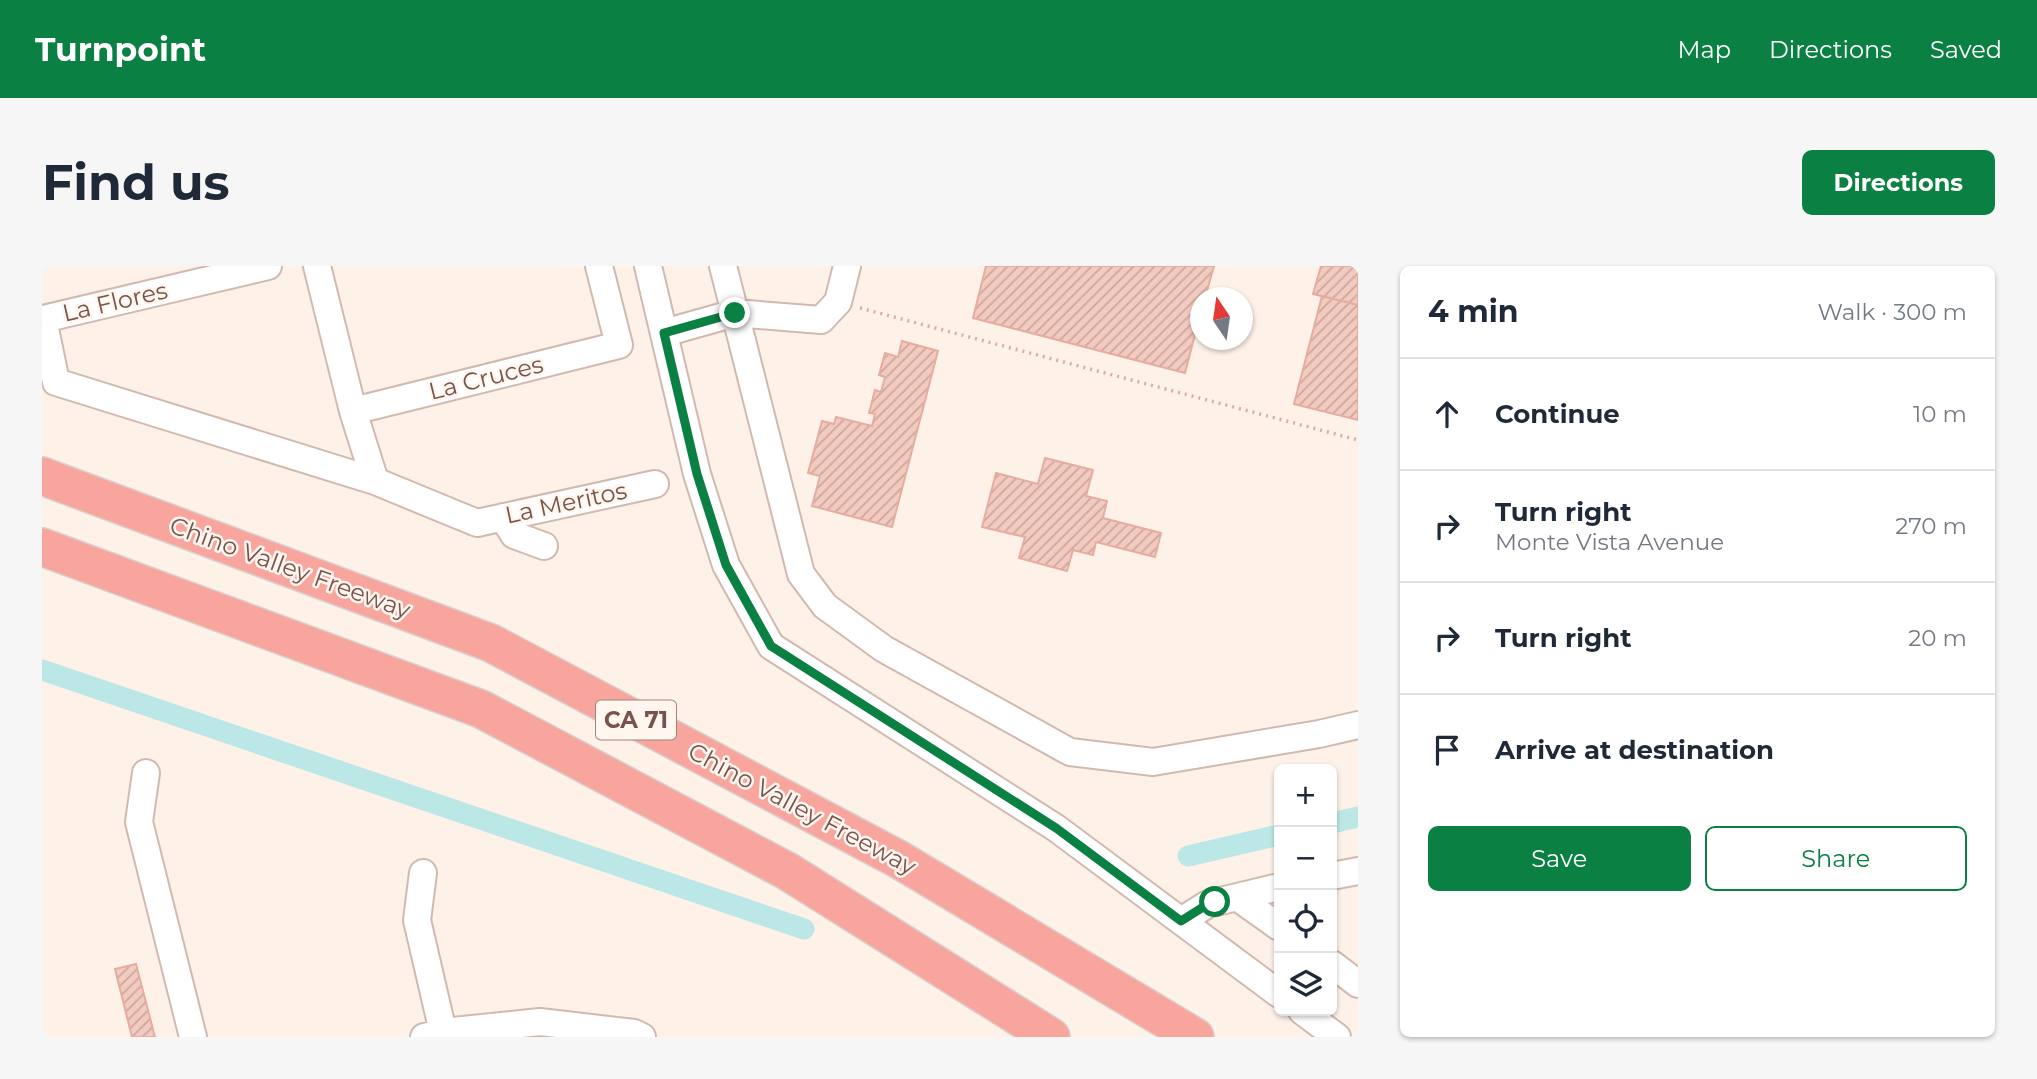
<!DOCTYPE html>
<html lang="en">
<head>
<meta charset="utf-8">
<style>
  :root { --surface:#fff; --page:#f6f6f7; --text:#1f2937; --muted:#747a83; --line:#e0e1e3; --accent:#0b8043 }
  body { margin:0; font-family:Montserrat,sans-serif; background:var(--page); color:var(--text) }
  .controls { position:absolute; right:21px; bottom:21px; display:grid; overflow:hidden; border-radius:10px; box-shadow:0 2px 5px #0004 }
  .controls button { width:63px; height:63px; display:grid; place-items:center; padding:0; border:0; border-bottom:2px solid var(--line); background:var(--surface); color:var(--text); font:35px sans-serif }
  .compass { position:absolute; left:1148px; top:21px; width:63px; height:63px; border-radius:50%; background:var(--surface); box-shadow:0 2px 5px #0004; rotate:347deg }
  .stop { position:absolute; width:21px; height:21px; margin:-16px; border:5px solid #0b8043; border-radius:50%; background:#fff }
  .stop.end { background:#0b8043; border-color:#fff; box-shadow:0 2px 7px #0008 }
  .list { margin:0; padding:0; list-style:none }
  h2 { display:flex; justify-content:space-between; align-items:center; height:91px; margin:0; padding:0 28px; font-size:30px }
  h2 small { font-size:23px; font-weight:400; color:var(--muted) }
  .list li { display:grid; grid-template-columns:46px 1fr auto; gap:21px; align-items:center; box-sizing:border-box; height:112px; padding:0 28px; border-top:2px solid var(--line) }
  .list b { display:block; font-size:26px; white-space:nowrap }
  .list p { margin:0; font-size:23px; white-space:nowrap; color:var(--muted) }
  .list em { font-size:23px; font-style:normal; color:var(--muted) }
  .actions { display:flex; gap:14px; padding:21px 28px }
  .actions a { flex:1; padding:16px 0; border:2px solid var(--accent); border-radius:10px; text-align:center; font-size:24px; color:var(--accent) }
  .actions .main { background:var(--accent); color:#fff }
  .icon { flex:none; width:38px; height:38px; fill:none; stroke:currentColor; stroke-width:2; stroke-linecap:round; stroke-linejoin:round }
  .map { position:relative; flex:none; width:1316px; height:771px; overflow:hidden; border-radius:10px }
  header { display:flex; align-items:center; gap:42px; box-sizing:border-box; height:98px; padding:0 35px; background:var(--accent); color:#fff }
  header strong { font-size:33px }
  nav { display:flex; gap:38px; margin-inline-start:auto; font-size:24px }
  .intro { display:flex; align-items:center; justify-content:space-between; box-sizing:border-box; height:168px; padding:0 42px }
  h1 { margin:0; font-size:49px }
  .button { padding:18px 32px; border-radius:10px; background:var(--accent); color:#fff; font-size:24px; font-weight:700 }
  main { display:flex; gap:42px; padding:0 42px }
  aside { flex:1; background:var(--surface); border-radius:10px; box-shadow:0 2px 5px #0004 }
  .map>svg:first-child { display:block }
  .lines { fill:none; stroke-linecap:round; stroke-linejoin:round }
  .canal { stroke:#bbe8e6; stroke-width:21 }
  .building { fill:url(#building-hatch); stroke:#e6ad9e; stroke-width:2 }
  .minor-casing { stroke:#d2b9af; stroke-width:30 }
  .highway-casing { stroke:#d9cfcd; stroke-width:40 }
  .path { stroke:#d9ada1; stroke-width:3.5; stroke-dasharray:2 5; stroke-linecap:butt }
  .minor { stroke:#fff; stroke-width:26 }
  .highway { stroke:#f8a59d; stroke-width:37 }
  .route { stroke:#0b8043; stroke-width:9 }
  .labels { text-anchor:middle; stroke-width:5; stroke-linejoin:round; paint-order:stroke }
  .shield { fill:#fff6ef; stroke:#a0847c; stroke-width:2 }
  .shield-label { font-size:23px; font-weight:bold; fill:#78534b }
  .street-label { font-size:24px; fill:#78534b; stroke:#fff6ef }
</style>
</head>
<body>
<header>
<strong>Turnpoint</strong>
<nav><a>Map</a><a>Directions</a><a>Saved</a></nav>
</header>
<div class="intro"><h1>Find us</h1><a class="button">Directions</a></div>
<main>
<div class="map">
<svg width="1316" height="771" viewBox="0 0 1316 771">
  <defs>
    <pattern id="building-hatch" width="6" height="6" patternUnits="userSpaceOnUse" patternTransform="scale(1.75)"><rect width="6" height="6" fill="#f3cabf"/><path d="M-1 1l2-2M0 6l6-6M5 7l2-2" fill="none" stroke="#caa79d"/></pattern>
  </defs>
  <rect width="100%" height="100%" fill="#fdf1e8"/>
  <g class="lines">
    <path class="canal" d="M0,404L762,663
      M1290,557L1316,551
      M1146,590L1237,569"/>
  </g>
  <path class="building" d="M944,0H1172L1163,32H1158V49L1143,107L931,52Z
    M1279,0H1316V39L1271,28Z
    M1280,30L1316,39V154L1252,138Z
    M860,75L896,85L850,261L770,240L778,210L766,207L780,155L792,158L794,151L830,160L833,148L827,147L833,124L839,126L843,111L837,109L843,87L856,91Z
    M1003,192L1051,204L1044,230L1065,235L1061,252L1119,267L1113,291L1054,276L1051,289L1031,284L1025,305L977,292L983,271L940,261L954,207L996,218Z
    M94,698L113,771H90L73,703Z"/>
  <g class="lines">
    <g class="minor-casing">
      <path id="minor" d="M226,0L1,53L14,116L333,215L435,257L613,218
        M275,0L311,145L333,215
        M606,0L655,208L684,299L729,380L1014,562L1237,728
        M805,0L796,36L779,54L693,47L759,308L783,340L842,383L1028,486L1111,496L1277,468L1316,459
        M622,67L693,47L681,0
        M311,145L577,79L557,0
        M461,251L472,269L502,280
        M104,507L97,556L151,771
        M381,607L375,654L401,766
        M1290,610L1316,605
        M1195,631L1237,661
        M1139,655L1166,638L1237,621
        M1290,698L1316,718
        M1260,745L1295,771
        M382,771L401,766L498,756L592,767L600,771"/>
    </g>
    <g class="highway-casing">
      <path id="highway" d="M0,210L449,377L856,593L1153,771
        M0,281L439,443L745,605L1009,771"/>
    </g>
    <path class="path" d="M818,42L1316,174"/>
    <use href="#minor" class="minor"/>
    <use href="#highway" class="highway"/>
  </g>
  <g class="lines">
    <path class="route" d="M693,47L622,67L655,208L684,299L729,380L1014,562L1139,655L1166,638L1173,636"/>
  </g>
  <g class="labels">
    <rect class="shield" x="554" y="434.5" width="80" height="39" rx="5"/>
    <g class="shield-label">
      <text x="594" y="462">CA 71</text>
    </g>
    <g class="street-label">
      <text transform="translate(73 36) rotate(-13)" y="8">La Flores</text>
      <text transform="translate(444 112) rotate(-14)" y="8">La Cruces</text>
      <text transform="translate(524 237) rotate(-12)" y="8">La Meritos</text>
      <text transform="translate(248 302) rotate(20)" y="8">Chino Valley Freeway</text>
      <text transform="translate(760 543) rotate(28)" y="8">Chino Valley Freeway</text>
    </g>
  </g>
</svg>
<div class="controls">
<button>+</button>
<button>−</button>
<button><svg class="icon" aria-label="locate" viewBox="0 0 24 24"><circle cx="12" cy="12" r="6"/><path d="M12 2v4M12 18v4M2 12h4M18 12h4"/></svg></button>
<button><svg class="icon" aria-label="layers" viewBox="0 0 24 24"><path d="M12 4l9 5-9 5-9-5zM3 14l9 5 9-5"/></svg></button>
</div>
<svg class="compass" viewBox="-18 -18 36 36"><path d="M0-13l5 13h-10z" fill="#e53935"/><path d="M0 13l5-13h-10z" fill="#747a83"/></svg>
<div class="stop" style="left:1173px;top:636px"></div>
<div class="stop end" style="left:693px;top:47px"></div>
</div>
<aside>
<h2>4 min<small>Walk · 300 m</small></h2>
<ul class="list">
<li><svg class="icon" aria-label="ahead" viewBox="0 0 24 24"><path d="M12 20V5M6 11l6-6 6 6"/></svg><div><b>Continue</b></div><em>10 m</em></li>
<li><svg class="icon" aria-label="right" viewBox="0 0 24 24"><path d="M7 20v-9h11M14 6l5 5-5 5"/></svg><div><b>Turn right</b><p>Monte Vista Avenue</p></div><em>270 m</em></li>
<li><svg class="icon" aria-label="right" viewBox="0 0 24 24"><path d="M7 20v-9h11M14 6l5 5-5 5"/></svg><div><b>Turn right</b></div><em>20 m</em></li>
<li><svg class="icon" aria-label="arrive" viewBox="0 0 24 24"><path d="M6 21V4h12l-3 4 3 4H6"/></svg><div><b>Arrive at destination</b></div></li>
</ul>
<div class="actions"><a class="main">Save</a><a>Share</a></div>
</aside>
</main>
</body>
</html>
